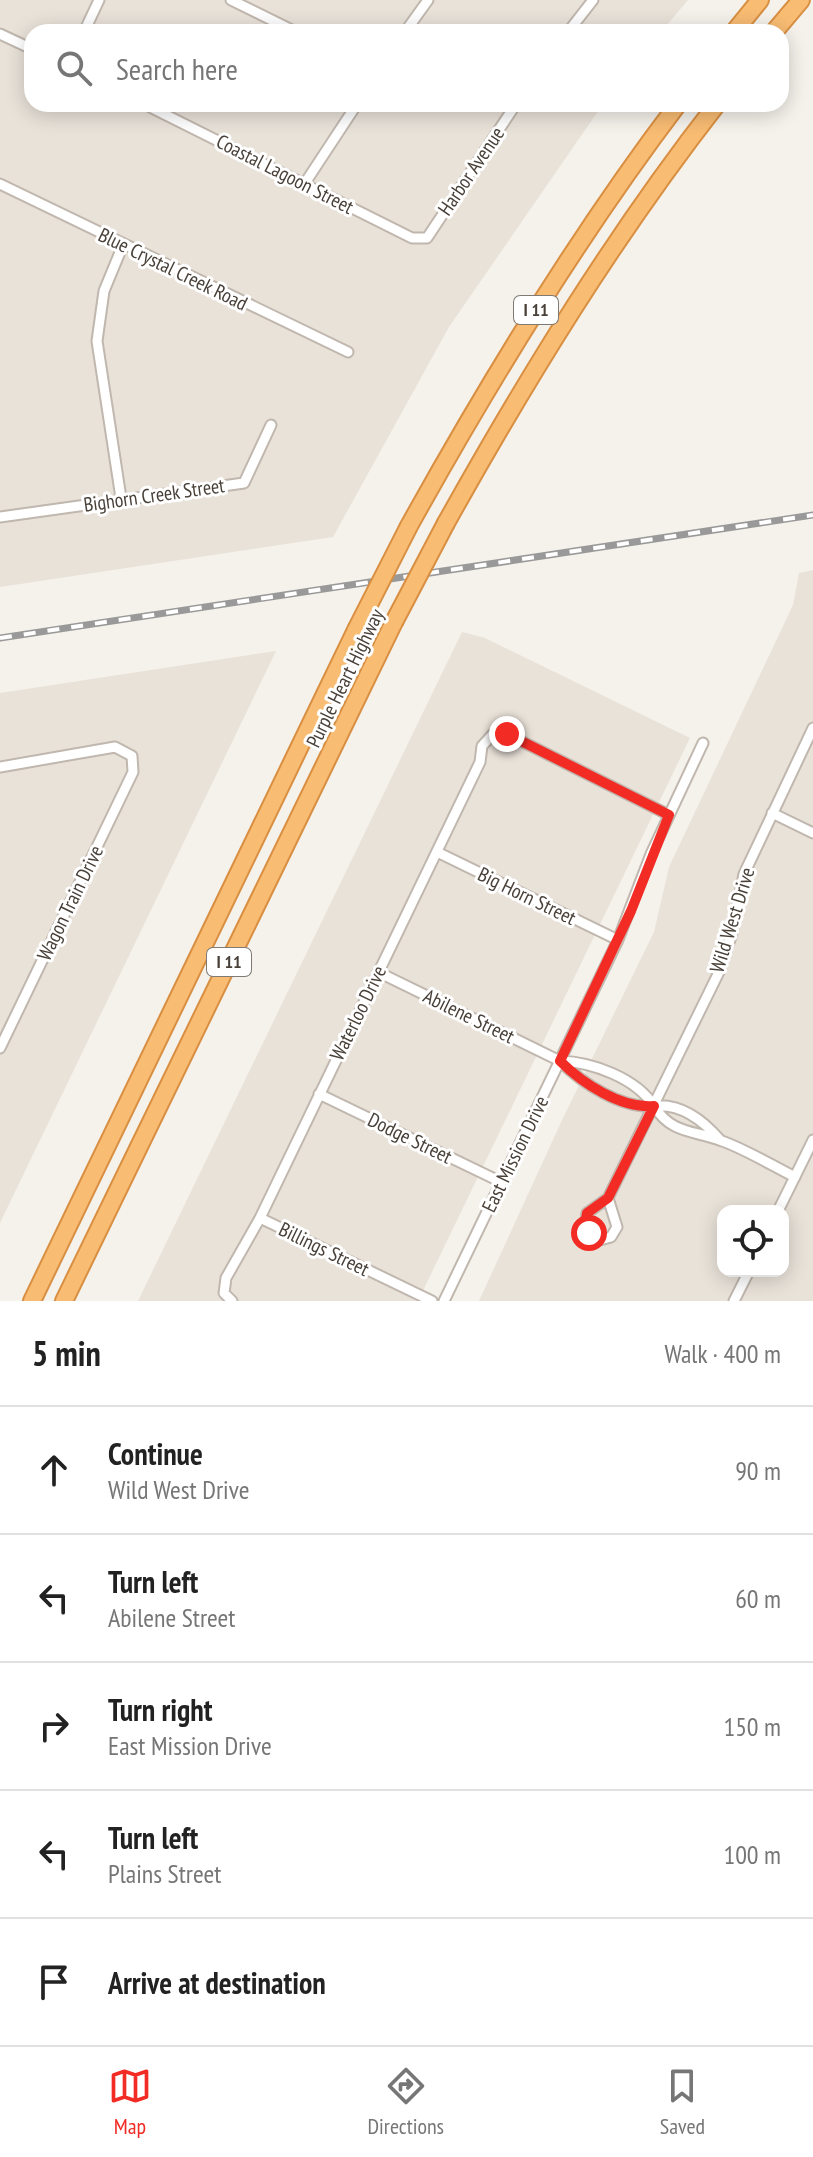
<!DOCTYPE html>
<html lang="en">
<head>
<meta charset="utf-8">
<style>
  :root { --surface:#fff; --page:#f6f6f6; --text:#222; --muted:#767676; --line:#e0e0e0; --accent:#f22b25 }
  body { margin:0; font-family:"PT Sans Narrow",sans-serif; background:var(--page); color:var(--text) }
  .controls { position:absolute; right:24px; bottom:24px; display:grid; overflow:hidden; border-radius:16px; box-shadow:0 4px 20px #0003 }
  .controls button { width:72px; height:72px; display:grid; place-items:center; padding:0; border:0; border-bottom:2px solid var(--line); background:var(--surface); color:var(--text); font:40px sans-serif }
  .stop { position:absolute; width:24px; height:24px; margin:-18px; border:6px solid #f22b25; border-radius:50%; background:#fff }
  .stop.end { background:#f22b25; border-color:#fff; box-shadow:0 2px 8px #0008 }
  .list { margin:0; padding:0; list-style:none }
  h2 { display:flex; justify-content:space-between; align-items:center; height:104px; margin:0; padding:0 32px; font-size:34px }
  h2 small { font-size:26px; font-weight:400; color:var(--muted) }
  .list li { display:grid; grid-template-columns:52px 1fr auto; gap:24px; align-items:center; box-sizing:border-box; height:128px; padding:0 32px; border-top:2px solid var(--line) }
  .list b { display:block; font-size:30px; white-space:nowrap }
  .list p { margin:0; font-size:26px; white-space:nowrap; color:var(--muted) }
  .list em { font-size:26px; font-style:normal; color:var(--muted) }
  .icon { flex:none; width:44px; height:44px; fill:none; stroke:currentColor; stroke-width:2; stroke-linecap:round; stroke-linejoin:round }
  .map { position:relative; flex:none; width:813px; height:1301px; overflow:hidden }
  .search { position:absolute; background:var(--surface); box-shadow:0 4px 20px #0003; left:24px; right:24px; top:24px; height:88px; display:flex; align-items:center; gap:20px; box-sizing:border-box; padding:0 28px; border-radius:24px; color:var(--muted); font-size:30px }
  .sheet { height:744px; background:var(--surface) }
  nav { display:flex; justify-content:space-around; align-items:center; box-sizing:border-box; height:112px; border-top:2px solid var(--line); background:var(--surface); font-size:22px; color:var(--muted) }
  nav a { display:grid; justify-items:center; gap:4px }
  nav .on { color:var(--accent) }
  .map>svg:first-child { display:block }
  .residential { fill:#e9e2d9; fill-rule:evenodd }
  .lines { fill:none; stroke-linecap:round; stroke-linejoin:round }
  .street-casing { stroke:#c0b7ae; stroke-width:13 }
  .highway-casing { stroke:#d88f42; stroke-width:20 }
  .street { stroke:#fff; stroke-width:9 }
  .highway { stroke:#f8bc73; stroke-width:16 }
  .rail-casing { stroke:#999; stroke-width:7 }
  .rail { stroke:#fff; stroke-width:4; stroke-dasharray:12; stroke-linecap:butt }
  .highway-bridge-casing { stroke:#d88f42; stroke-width:20; stroke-linecap:butt }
  .highway-bridge { stroke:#f8bc73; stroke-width:16 }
  .route { stroke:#f22b25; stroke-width:10 }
  .labels { text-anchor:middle; stroke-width:6; stroke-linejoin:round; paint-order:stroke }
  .shield { fill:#fff; stroke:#807a74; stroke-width:2 }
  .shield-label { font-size:18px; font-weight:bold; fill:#494139 }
  .street-label { font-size:20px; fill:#494139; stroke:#fff }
</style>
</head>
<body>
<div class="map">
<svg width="813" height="1301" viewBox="0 0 813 1301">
  <rect width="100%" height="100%" fill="#f5f1eb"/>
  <path class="residential" d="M0,0H688L661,32H32V104H603L449,327L333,537L0,587Z
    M813,570V1301H479L563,1118L654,932L669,867L793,605L799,573ZM723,1211H783V1271H723Z
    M462,632L485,638L690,738L418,1301H138Z
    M276,651L0,1223V693Z"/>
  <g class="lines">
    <g class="street-casing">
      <path id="street" d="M231,0L296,32
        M84,32L99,0
        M405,32L428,0
        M568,32L593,0
        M0,34L32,49
        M144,104L412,238H427L516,104
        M305,183L357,104
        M0,184L348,352
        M121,498L97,341L104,291L123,245
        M0,517L244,483L271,425
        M0,767L115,747L132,756L133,772L0,1048
        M772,813L813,833
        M437,852L618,940
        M378,972L560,1061C582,1083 621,1109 654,1106C672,1135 695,1130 722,1141C747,1150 771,1165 795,1177
        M560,1061C592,1062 636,1078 654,1106C680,1103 703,1120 720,1140
        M319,1094L501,1182
        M608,1198L617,1227L611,1237L600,1240L585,1227L587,1213L608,1198L719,972L731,937L744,874L813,728
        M778,1211L813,1140
        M260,1218L432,1301
        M232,1301L224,1293L226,1278L260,1218L480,762L482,746L493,734H507L669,815
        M444,1301L618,940L651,854L703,743
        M734,1301L749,1271"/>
    </g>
    <g class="highway-casing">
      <path id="highway" d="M734,32L760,0
        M774,32L801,0
        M446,523C527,378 614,236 717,104
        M409,526C490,380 577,237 678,104
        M32,1301L356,630
        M64,1301L394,622"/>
    </g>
    <use href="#street" class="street"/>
    <use href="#highway" class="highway"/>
    <g class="rail-casing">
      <path id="rail" d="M0,638L813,515"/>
    </g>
    <use href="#rail" class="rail"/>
    <g class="highway-bridge-casing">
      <path id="highway-bridge" d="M394,622L446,523
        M356,630L409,526"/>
    </g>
    <use href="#highway-bridge" class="highway-bridge"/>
  </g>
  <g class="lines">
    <path class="route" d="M507,734L669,815L631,911L560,1061C582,1083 621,1109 654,1106L608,1198L587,1213L585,1227L589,1233"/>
  </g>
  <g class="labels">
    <g class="shield">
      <rect x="514" y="296" width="44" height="28" rx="6"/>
      <rect x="207" y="948" width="44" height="28" rx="6"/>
    </g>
    <g class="shield-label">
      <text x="536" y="316">I 11</text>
      <text x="229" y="968">I 11</text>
    </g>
    <g class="street-label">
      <text transform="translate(471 171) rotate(-56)" y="7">Harbor Avenue</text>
      <text transform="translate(285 174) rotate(27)" y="7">Coastal Lagoon Street</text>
      <text transform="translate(173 269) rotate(26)" y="7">Blue Crystal Creek Road</text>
      <text transform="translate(154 495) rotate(-8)" y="7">Bighorn Creek Street</text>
      <text transform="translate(345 678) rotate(-64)" y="7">Purple Heart Highway</text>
      <text transform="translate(527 896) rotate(26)" y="7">Big Horn Street</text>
      <text transform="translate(70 903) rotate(-64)" y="7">Wagon Train Drive</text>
      <text transform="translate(732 920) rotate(-73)" y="7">Wild West Drive</text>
      <text transform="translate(358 1013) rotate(-64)" y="7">Waterloo Drive</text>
      <text transform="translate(469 1016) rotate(26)" y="7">Abilene Street</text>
      <text transform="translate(410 1138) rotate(26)" y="7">Dodge Street</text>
      <text transform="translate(515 1154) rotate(-64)" y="7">East Mission Drive</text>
      <text transform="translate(324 1249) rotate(26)" y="7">Billings Street</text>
    </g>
  </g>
</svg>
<div class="controls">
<button><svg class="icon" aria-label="locate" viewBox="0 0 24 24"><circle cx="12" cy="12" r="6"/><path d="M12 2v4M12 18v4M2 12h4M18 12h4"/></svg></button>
</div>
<div class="stop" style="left:589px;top:1233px"></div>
<div class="stop end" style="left:507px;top:734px"></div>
<div class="search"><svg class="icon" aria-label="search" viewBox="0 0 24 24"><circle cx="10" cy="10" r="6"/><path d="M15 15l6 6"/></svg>Search here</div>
</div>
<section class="sheet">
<h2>5 min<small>Walk · 400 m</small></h2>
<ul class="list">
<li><svg class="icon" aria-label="ahead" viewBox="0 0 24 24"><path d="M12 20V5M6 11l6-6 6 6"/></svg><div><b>Continue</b><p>Wild West Drive</p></div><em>90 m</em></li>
<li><svg class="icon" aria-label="left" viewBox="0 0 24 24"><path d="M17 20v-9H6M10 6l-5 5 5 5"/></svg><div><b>Turn left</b><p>Abilene Street</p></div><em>60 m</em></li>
<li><svg class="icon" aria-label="right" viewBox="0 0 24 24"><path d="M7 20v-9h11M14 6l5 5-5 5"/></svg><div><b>Turn right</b><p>East Mission Drive</p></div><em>150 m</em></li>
<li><svg class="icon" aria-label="left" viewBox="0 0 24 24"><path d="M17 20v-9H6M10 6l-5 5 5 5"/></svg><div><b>Turn left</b><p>Plains Street</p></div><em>100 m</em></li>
<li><svg class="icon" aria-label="arrive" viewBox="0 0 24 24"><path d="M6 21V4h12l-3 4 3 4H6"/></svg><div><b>Arrive at destination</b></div></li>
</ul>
</section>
<nav>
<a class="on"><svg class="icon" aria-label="map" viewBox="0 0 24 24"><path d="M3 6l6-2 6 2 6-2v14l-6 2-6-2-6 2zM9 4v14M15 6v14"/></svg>Map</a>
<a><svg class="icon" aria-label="directions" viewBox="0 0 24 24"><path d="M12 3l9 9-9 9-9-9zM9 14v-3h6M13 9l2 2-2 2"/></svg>Directions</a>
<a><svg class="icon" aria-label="saved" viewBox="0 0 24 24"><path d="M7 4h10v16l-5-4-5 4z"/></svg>Saved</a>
</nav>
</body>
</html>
